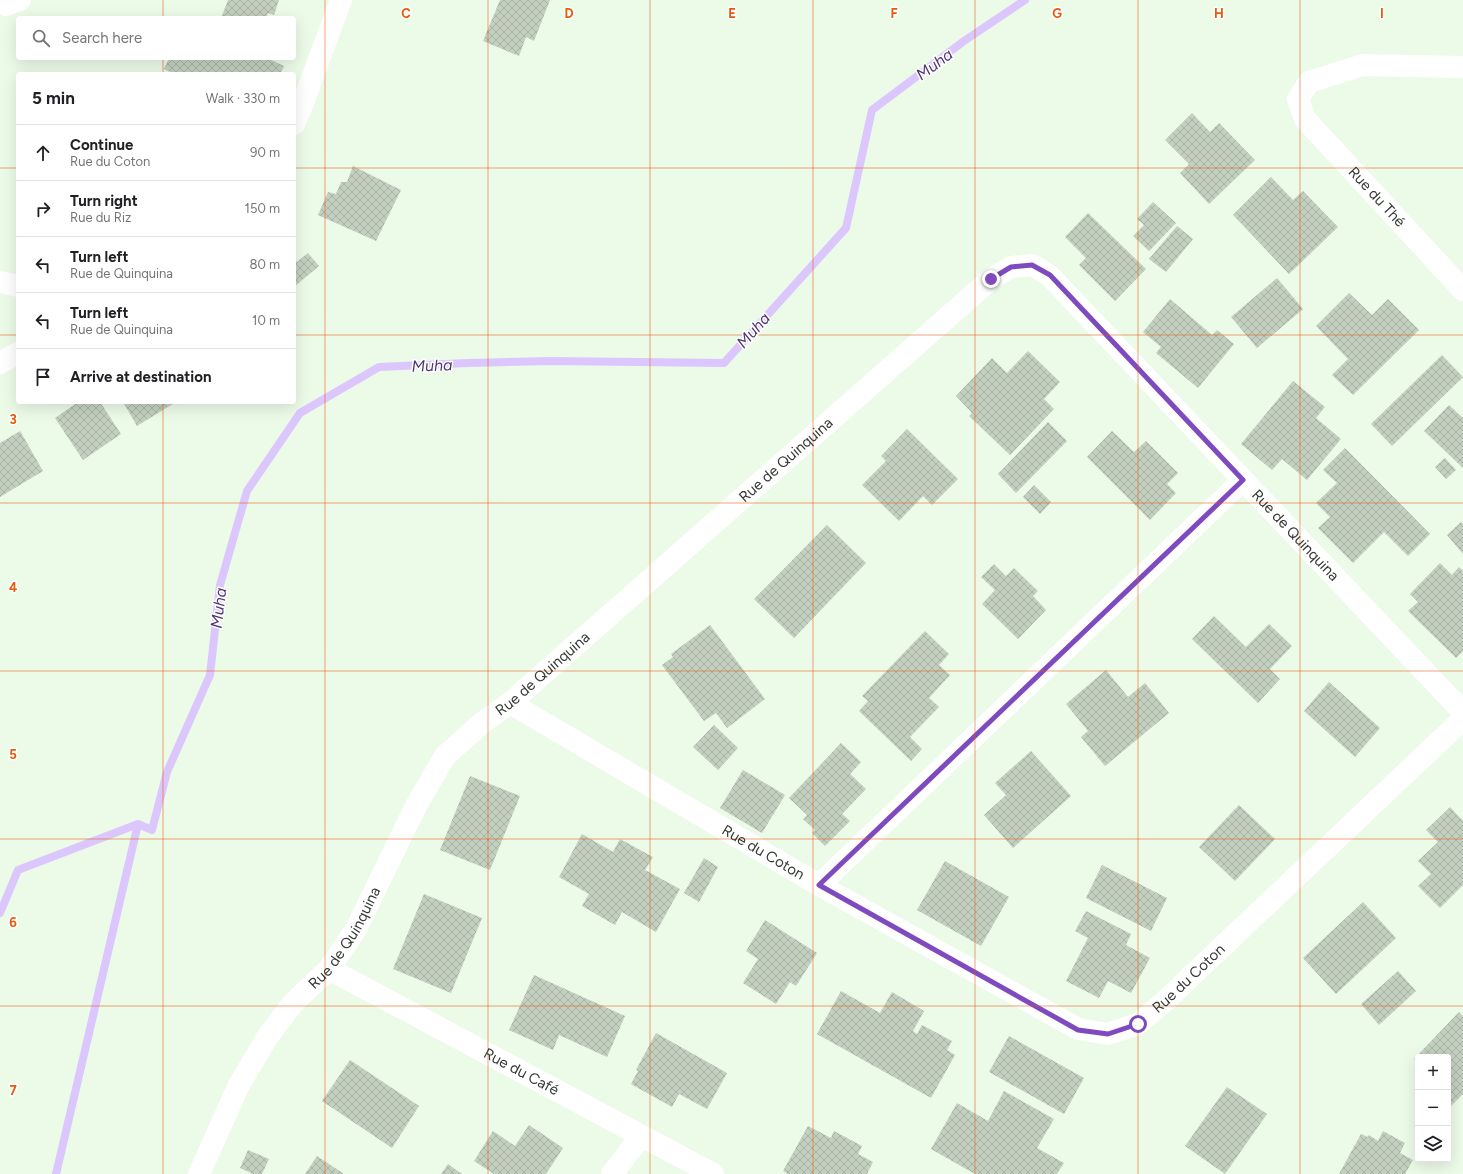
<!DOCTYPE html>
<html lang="en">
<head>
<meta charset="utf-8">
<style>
  :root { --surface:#fff; --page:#f2f2f2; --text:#202124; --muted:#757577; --line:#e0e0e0 }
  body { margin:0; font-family:Figtree,sans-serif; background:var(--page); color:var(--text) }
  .controls { position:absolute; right:12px; bottom:12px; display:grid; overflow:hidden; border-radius:4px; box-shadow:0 4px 16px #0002 }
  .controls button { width:36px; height:36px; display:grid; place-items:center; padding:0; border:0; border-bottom:1px solid var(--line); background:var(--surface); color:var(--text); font:20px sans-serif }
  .stop { position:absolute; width:12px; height:12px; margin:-9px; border:3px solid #7f49c0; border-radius:50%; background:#fff }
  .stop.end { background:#7f49c0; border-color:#fff; box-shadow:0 1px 4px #0008 }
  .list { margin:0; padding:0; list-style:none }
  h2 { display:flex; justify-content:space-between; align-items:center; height:52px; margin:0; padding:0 16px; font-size:17px }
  h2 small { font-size:13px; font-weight:400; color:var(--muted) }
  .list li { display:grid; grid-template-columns:26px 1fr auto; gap:12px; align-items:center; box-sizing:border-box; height:56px; padding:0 16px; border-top:1px solid var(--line) }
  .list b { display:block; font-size:15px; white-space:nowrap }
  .list p { margin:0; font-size:13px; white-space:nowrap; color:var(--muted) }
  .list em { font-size:13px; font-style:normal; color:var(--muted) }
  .icon { flex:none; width:22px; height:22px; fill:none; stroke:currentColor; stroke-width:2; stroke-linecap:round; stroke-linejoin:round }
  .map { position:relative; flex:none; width:1463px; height:1174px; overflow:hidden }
  .search { position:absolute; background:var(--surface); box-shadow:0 4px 16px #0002; left:16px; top:16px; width:280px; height:44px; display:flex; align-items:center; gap:10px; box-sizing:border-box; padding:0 14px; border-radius:4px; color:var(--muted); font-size:15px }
  .panel { position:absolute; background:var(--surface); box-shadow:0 4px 16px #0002; left:16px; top:72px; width:280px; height:332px; border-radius:4px }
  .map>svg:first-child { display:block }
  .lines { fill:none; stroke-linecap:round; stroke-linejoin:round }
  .stream { stroke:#dbc7fd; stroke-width:8 }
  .building { fill:url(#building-cross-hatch) }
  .minor { stroke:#fff; stroke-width:22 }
  .route { stroke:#7f49c0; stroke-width:5 }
  .grid { fill:none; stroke:#e8590c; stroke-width:1; stroke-opacity:0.55 }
  .labels { text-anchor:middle; stroke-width:3; stroke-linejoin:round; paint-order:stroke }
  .street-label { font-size:15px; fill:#353a34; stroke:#fff }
  .water-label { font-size:16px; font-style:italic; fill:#4f3473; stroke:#fff }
  .grid-label { font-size:13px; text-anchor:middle; font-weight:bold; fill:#e8590c; stroke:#fff; stroke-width:3; stroke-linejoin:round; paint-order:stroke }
</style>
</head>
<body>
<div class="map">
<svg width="1463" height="1174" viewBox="0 0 1463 1174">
  <defs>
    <pattern id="building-cross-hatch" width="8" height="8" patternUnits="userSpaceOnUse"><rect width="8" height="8" fill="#c3d0bf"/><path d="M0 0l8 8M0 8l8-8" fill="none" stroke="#a8b3a5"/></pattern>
  </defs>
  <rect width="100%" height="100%" fill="#ecfae8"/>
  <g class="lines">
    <path class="stream" d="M0,913L18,870L138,824L152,830L167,772L210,675L220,585L247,491L300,413L379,367L468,363L550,361L724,363L846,228L872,110L964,41L1025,0
      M56,1174L138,824"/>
  </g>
  <path class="building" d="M228,0H279L274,15L268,13L266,18H221Z
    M500,0H550L534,41L526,37L519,56L483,41Z
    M169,58H267L284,66L280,74H174L164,69Z
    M1192,113L1210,132L1219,123L1255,160L1209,204L1180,173L1189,164L1165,140Z
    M353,166L401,190L376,241L318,215L328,192L336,194L341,182H347Z
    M1271,177L1293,200L1303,191L1338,227L1289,274L1233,215Z
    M1153,202L1176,223L1149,251L1133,236L1144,225L1137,219Z
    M1088,213L1146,269L1115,301L1079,265L1086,258L1065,237Z
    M1177,226L1193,239L1166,272L1149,259Z
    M308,253L319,266L294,287V258L297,262Z
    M1277,278L1303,309L1257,348L1231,317Z
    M1349,293L1372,315L1388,299L1419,330L1353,395L1332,375L1348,359L1316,326Z
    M1170,299L1212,335L1217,330L1234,344L1198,388L1156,353L1161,347L1143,332Z
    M1028,351L1060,382L1044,399L1054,409L1010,455L969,416L972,413L956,396L992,358L1007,373Z
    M1442,355L1463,377L1392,446L1371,424Z
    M1293,381L1325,407L1316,418L1341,439L1307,480L1282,459L1272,470L1241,444Z
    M78,402H100L121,434L83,460L55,418Z
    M123,402H176L137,426Z
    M1449,405L1463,418V468L1424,431Z
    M1048,422L1067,441L1016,493L998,474Z
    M907,429L958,479L932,505L923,496L899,521L862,485L886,461L881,456Z
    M20,431L43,471L0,497V443Z
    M1112,431L1134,452L1146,441L1178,473L1167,484L1176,493L1150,520L1087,457Z
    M1345,448L1430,534L1408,556L1384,532L1353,563L1318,528L1330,517L1316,503L1337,483L1323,470Z
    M1445,458L1456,470L1446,479L1435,467Z
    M1034,485L1051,502L1040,514L1023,497Z
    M1461,522L1463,524V554L1447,535Z
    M827,525L866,563L794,638L754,599Z
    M1440,563L1452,575L1459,567L1463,571V651L1456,658L1408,611L1418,602L1410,594Z
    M994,564L1006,576L1014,568L1038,591L1033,596L1046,610L1018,639L982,604L995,590L981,577Z
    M1214,616L1246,647L1269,624L1292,646L1270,669L1280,679L1258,703L1192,639Z
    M710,625L765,699L727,728L716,713L704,721L662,665L673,657L671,654Z
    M925,631L949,654L939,665L950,675L929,698L939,707L910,737L922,749L911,761L859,711L868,701L862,696Z
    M1106,670L1128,697L1145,683L1169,713L1105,766L1081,737L1088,731L1066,704Z
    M1329,682L1380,728L1355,757L1304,711Z
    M714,725L738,748L718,770L693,747Z
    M841,743L861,762L850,774L866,789L842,814L850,821L825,846L812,833L815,830L803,819L807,815L789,798Z
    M1031,751L1071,796L1013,848L984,815L1006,795L995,783Z
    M743,770L785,795L762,833L720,808Z
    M470,776L520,796L490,870L440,850Z
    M1239,805L1275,839L1235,881L1199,847Z
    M1450,807L1463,821V885L1440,908L1418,886L1431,874L1418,861L1438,842L1426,830Z
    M582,834L613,852L620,839L653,857L645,870L680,889L656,932L622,912L615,925L582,906L589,894L559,877Z
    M704,858L718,867L699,902L684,893Z
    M945,861L1009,897L981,946L917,910Z
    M1102,865L1167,898L1151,931L1086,898Z
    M424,894L482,918L451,993L393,969Z
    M1363,902L1396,938L1336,994L1303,958Z
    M1086,911L1131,934L1126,945L1150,958L1131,993L1108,981L1099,998L1066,981L1088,938L1075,931Z
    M765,920L817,953L796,986L790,982L776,1004L743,983L758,959L746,951Z
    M1398,971L1416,991L1379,1025L1361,1004Z
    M534,975L625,1016L607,1057L559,1035L553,1050L509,1030Z
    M841,991L880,1013L892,992L924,1011L913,1031L917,1034L922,1025L952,1041L947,1050L955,1055L931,1098L817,1034Z
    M1459,1012L1463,1016V1094L1448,1109V1057H1418V1063L1414,1059Z
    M656,1033L727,1073L707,1109L679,1094L672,1107L631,1084L638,1071L636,1070Z
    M1009,1036L1084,1078L1064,1114L989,1072Z
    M350,1060L419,1106L392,1148L322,1101Z
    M1227,1087L1267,1114L1225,1174L1185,1146Z
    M1004,1091L1054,1119L1037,1148L1064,1163L1057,1174H975L931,1149L957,1103L988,1121Z
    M529,1125L563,1148L546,1174H494L474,1161L493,1131L515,1146Z
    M808,1126L831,1138L834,1131L862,1146L858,1154L873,1162L867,1174H788L783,1171Z
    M1383,1131L1405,1143L1400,1153L1413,1160L1405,1174H1339L1361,1134L1368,1137L1369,1135L1378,1141Z
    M248,1150L269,1159L262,1174H253L240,1168Z
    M317,1156L344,1174H305Z
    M448,1164L462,1174H441Z"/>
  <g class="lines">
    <g class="minor">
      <path d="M0,3L6,5L20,0"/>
      <path id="s1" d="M1463,67L1363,65L1309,82L1298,99L1305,119L1463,290"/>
      <path d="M294,124L301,108L341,0"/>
      <path d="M0,282L18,286"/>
      <path d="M0,363L18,353"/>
      <path id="s2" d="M510,703L819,885L1078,1029L1108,1034L1138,1024L1166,1000L1463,719"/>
      <path d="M819,885L1243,480"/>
      <path id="s3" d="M329,969L713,1174"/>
      <path id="s4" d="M199,1174L239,1085L268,1036L294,1002L329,969L356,929L416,806L445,756L482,723L510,703L991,279L1011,267L1032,265L1049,275L1463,712"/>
      <path d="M612,1174L641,1136"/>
    </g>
  </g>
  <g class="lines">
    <path class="route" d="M991,279L1011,267L1032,265L1050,275L1243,480L819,885L1078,1030L1108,1034L1138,1024"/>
  </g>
  <path class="grid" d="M163,0V18M325,0V1174M488,0V1174M650,0V1174M813,0V1174M975,0V1174M1138,0V1174M1300,0V1174M163,58V74M0,168H18M294,168H1463M0,335H18M294,335H1463M163,402V1174M0,503H1463M0,671H1463M0,839H1463M0,1006H1463"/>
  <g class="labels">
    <g class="street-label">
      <text dy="5" stroke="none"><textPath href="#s1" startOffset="304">Rue du Thé</textPath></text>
      <text dy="5" stroke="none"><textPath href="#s4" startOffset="940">Rue de Quinquina</textPath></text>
      <text dy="5" stroke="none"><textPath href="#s4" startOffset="1636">Rue de Quinquina</textPath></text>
      <text dy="5" stroke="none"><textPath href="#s4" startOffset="616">Rue de Quinquina</textPath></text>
      <text dy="5" stroke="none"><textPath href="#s2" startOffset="294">Rue du Coton</textPath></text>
      <text dy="5" stroke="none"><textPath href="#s4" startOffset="280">Rue de Quinquina</textPath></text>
      <text dy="5" stroke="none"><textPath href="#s2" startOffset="785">Rue du Coton</textPath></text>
      <text dy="5" stroke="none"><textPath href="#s3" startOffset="218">Rue du Café</textPath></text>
    </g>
    <g class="water-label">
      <text transform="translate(934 64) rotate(-37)" y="6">Muha</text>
      <text transform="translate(753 330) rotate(-48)" y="6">Muha</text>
      <text transform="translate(432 365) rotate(-2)" y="6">Muha</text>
      <text transform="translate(218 608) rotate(-83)" y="6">Muha</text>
    </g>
  </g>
  <g class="grid-label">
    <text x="406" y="18">C</text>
    <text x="569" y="18">D</text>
    <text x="732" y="18">E</text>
    <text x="894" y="18">F</text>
    <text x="1057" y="18">G</text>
    <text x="1219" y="18">H</text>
    <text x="1382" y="18">I</text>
    <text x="13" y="424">3</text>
    <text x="13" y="592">4</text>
    <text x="13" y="759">5</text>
    <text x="13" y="927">6</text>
    <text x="13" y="1095">7</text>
  </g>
</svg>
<div class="controls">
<button>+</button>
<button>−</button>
<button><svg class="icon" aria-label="layers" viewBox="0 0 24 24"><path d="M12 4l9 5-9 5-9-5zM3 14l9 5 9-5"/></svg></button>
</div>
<div class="stop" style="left:1138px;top:1024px"></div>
<div class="stop end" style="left:991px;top:279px"></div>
<div class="search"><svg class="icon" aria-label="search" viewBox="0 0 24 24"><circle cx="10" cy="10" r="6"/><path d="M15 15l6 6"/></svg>Search here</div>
<section class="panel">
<h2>5 min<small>Walk · 330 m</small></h2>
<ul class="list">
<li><svg class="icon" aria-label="ahead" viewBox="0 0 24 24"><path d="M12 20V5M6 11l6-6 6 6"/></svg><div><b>Continue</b><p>Rue du Coton</p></div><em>90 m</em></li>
<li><svg class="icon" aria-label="right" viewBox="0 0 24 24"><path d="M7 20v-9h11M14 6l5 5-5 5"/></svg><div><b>Turn right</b><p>Rue du Riz</p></div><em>150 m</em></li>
<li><svg class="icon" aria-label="left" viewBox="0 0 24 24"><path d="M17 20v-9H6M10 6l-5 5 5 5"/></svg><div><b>Turn left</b><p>Rue de Quinquina</p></div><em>80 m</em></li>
<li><svg class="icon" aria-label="left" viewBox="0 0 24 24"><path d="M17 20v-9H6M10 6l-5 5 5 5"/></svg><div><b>Turn left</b><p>Rue de Quinquina</p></div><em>10 m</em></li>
<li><svg class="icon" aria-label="arrive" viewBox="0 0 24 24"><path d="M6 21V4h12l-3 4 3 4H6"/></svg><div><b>Arrive at destination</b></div></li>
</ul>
</section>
</div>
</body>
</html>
